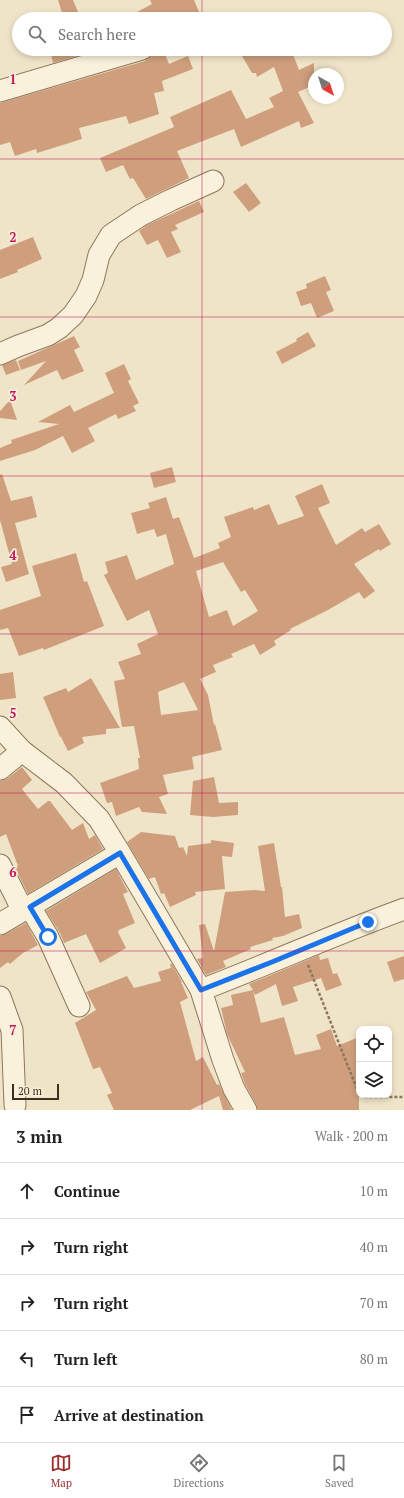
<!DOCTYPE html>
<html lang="en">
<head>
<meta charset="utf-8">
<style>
  :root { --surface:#fff; --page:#f6f6f6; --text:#222; --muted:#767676; --line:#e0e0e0; --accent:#9e2a2b }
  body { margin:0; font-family:"PT Serif",serif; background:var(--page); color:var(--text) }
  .controls { position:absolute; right:12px; bottom:12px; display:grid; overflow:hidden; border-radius:8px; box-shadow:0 2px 6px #0003 }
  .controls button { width:36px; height:36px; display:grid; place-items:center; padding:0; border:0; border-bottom:1px solid var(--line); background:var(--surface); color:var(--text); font:20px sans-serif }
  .compass { position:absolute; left:308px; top:68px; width:36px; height:36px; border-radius:50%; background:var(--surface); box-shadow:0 2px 6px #0003; rotate:141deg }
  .scale { position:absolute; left:12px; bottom:10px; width:47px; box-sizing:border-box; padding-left:4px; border:2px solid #3d2e20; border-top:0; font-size:11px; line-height:14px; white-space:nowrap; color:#3d2e20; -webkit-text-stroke:3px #f7eed8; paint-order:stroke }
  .stop { position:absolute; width:12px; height:12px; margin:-9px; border:3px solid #1a73e8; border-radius:50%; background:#fff }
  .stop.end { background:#1a73e8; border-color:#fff; box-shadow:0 1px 4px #0008 }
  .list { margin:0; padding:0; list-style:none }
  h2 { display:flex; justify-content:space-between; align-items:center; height:52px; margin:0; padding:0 16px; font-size:17px }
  h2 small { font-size:13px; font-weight:400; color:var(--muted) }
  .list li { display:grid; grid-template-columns:26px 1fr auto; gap:12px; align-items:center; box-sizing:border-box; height:56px; padding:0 16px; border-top:1px solid var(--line) }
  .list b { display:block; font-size:15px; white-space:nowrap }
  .list em { font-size:13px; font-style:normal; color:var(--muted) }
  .icon { flex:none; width:22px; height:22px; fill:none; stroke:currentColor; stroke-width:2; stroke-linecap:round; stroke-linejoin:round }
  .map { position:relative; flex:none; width:404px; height:1110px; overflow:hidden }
  .search { position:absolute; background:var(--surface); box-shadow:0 2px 6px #0003; left:12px; right:12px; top:12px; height:44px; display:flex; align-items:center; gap:10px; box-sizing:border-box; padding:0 14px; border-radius:22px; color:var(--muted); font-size:15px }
  .sheet { height:332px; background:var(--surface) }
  nav { display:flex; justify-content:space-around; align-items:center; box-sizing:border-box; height:56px; border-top:1px solid var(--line); background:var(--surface); font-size:11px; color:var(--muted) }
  nav a { display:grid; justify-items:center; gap:2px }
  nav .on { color:var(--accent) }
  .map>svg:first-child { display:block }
  .building { fill:#cf9f7d; fill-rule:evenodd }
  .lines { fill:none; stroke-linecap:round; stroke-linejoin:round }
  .minor-casing { stroke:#8d765c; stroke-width:23 }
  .path { stroke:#8d765c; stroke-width:2.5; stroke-dasharray:3 2; stroke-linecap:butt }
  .minor { stroke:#faf1dc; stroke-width:21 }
  .route { stroke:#1a73e8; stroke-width:5 }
  .grid { fill:none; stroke:#c2185b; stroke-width:1; stroke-opacity:0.55 }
  .grid-label { font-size:13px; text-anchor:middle; font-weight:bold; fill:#c2185b; stroke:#f7eed8; stroke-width:3.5; stroke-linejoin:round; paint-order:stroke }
</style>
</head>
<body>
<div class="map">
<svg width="404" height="1110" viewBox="0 0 404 1110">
  <rect width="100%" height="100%" fill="#f0e4c8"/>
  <path class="building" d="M58,0H73L81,19H64Z
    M150,0H194L202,19H124L152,4Z
    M50,49H100L53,63Z
    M154,49H163L169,64L188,56L193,69L162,81L164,91L154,93L159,114L129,124L126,116L79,128L82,139L37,153L36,149L15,156L10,142L0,145V103L145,61L151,57Z
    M255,49H263L265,52L274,49H291L299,70L314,63V85L298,92L314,123L301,128L299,121L241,147L234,129L177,151L189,178L146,199L133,178L130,179L123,165L106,172L100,158L174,127L170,117L231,90L246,119L274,107L269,98L283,91L274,67L257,77L256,73H252L242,56Z
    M246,183L261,203L249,212L233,192Z
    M199,201L204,212L175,225L178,229L171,232L181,252L167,258L158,240L147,245L139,231L147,225Z
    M33,237L42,259L17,270L18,272L0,279V250Z
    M325,276L331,290L326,292L334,311L317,318L311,303L301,306L296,292L307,288L306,284Z
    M308,332L316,346L282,364L276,352L297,341L296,339Z
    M74,336L80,347L74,350L84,371L62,380L57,370L24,385L46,361L21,370L18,361Z
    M16,360L20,370L6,375L2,365Z
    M124,364L131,379L128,381L139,403L133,406L136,411L118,419L116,414L88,428L95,441L72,453L63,436L35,450L0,461V448L12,443L11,440L59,424L38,422L70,405L74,412L114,393L105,373Z
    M10,400L17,420L0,418V411Z
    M172,467L176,482L154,488L150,473Z
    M2,474L11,501L32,496L37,517L15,523L29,574L6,582L1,567L12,564L0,520V475Z
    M322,484L330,503L318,508L336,545L362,528L365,532L379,524L391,544L380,551L379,549L354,564L375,591L364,599L359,592L328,610L290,629L291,630L274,641L276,645L260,655L254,644L231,654L233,657L213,665L216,672L200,679L208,695L214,725L215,724L222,750L192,757L194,769L163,775L168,794L159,797L167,814L142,812L139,807L116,816L112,802L107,803L100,783L139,769L138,758H140L134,726L122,727L114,681L125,679L118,662L141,654L137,644L158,634L149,610L127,621L104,575L108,573L105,562L127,555L136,580L174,564L166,534L157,537L154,529L137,534L131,513L150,508L148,503L166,497L173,519L179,517L194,558L220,548L218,543L231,537L224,517L253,507L254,510L269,504L278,525L304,516L295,496ZM223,562L241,592L245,590L258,611L233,626L227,610L209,617L196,571ZM184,682L198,710L161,715L158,692Z
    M76,553L84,582L87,581L104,626L44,650L43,648L19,656L8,628L0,630V610L41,596L32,566Z
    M13,672L16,698L0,700V674Z
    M91,678L120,728L106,729V734L82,737L84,743L68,751L61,737H60L43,697L66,688L68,692Z
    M22,767L32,780L22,789L38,809L48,801H50L72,830L83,823L89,839L95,835L103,849L28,894L15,868L18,866L6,834L0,837V781L8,778Z
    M214,777L219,803L238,802V815L213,817L190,815L193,781Z
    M141,832L175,836L179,848L183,847L187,856L188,846L211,843V840L234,843L232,857L222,856L225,889L195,892L196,895L170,907L164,893L161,894L155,877L149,879L127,842Z
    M274,843L281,887H282L285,917L299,914L302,928L283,936L272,938L273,940L250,947L251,949L223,961L226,967L206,975L197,959L203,958L199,925L205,924L214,951L225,892L254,890L265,891L258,846Z
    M116,869L128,892L123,894L135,923L119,930L118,932L126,948L100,963L86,934L64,943L60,933L46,911Z
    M26,923L38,945L23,953L10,964L8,962L0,968V936L6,934Z
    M319,955L320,960L328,958L333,974L337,973L342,985L326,991L321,978L293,987L298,1001L282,1006L276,984L255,995L253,991L261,1023L284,1017L295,1055L321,1049L316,1035L331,1029L337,1046L359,1037V1110H258L256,1104L245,1084L241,1073L245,1072L227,1034L221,1008L233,1005L231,995L253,990L249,984Z
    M404,956V979L394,982L387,962Z
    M170,964H172L182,982H181L188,998L180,1002L196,1061L203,1057L217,1085L219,1084L232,1110H223L219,1096L190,1110H114L107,1095L112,1093L100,1067L93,1069L75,1023L96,1010L86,992L127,976L134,988L161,981L158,972L171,968Z"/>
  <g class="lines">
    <g class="minor-casing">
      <path id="minor" d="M0,91L142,49
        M0,354L18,346L48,335L59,328L73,315L86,296L93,280L99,255L111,235L141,215L171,200L213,181
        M0,727L22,751L64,783L99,819L120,853L201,990L223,1060L234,1089L246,1110
        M0,769L22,751
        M0,865L23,911
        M30,907L48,937L79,1006
        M0,924L120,853
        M201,990C269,964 335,934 404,909
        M0,997L12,1030L15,1105"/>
    </g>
    <path class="path" d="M308,965L359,1094
      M360,1095L363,1097H404"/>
    <use href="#minor" class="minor"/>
  </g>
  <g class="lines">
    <path class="route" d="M48,937L30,907L120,853L201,990L272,962L368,922"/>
  </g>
  <path class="grid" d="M202,0V19M202,49V1110M0,159H404M0,317H404M0,476H404M0,634H404M0,793H404M0,951H404"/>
  <g class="grid-label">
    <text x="13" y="84">1</text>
    <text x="13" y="242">2</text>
    <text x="13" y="401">3</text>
    <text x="13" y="560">4</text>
    <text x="13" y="718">5</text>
    <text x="13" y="877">6</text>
    <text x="13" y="1035">7</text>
  </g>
</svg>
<div class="controls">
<button><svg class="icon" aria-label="locate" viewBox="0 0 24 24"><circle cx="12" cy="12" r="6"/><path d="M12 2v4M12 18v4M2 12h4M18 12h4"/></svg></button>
<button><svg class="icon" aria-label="layers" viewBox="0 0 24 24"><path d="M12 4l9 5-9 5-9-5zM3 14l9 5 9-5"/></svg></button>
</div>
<svg class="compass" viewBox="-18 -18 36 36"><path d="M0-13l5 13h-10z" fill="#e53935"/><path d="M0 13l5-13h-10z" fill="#767676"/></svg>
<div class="scale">20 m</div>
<div class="stop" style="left:48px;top:937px"></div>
<div class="stop end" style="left:368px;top:922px"></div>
<div class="search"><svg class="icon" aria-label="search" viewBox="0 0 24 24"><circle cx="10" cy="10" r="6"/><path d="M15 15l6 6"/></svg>Search here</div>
</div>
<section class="sheet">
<h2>3 min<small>Walk · 200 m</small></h2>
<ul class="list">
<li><svg class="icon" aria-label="ahead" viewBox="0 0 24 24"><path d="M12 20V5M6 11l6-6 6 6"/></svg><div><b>Continue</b></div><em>10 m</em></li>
<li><svg class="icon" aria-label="right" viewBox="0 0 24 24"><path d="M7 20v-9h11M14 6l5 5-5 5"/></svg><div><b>Turn right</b></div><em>40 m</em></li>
<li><svg class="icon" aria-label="right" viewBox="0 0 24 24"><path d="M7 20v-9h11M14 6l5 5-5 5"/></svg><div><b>Turn right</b></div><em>70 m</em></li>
<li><svg class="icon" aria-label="left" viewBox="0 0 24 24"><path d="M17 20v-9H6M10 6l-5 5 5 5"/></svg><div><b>Turn left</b></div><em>80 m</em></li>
<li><svg class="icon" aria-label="arrive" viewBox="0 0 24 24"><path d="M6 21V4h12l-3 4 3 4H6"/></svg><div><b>Arrive at destination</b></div></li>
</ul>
</section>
<nav>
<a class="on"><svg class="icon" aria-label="map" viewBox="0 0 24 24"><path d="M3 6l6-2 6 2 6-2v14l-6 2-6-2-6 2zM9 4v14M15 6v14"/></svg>Map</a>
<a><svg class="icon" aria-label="directions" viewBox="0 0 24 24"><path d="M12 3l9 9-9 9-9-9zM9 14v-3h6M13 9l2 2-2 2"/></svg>Directions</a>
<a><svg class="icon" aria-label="saved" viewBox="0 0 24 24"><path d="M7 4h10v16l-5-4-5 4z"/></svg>Saved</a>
</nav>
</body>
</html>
